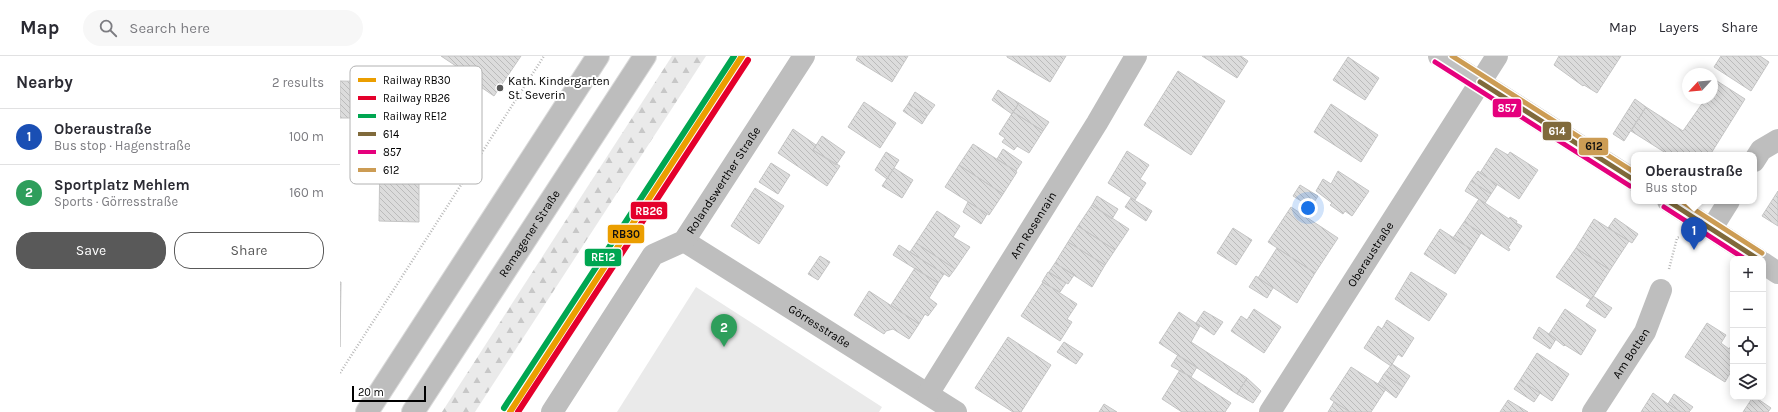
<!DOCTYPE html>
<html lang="en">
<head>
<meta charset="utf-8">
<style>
  :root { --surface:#fff; --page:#f7f7f7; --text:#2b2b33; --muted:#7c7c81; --line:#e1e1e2; --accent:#595959 }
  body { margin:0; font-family:Karla,sans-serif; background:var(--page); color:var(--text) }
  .controls { position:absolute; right:12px; bottom:12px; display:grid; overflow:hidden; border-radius:8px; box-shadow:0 2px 10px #0003 }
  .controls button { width:36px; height:36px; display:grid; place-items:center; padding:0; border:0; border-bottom:1px solid var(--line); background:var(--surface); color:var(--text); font:20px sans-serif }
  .compass { position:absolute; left:1342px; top:12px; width:36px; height:36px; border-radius:50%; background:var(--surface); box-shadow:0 2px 10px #0003; rotate:244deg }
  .scale { position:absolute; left:12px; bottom:10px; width:74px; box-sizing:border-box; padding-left:4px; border:2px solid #000; border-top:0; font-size:11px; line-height:14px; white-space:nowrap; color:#000; -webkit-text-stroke:3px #fff; paint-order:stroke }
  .you { position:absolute; left:968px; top:152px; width:14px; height:14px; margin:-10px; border:3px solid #fff; border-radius:50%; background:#1a73e8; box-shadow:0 0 0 6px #1a73e833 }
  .badge { display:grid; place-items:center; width:26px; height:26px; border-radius:50%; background:var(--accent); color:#fff; font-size:13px; font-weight:700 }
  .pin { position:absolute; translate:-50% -33px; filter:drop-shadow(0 1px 2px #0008) }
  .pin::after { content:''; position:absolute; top:21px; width:14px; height:12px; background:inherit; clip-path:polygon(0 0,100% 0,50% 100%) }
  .popup { position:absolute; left:1291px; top:96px; width:126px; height:52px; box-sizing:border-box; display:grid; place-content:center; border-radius:8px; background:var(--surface); filter:drop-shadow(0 1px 3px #0005); font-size:13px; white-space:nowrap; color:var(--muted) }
  .popup b { font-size:15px; color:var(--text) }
  .popup::after { content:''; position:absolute; left:50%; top:100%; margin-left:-8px; border:8px solid transparent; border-top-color:var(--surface) }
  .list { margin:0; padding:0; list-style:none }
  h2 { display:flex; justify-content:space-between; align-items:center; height:52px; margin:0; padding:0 16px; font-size:17px }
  h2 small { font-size:13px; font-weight:400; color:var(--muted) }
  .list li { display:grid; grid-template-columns:26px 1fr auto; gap:12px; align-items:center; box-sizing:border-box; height:56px; padding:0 16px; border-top:1px solid var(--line) }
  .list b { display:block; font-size:15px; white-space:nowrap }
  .list p { margin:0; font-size:13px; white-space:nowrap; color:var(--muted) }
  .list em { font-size:13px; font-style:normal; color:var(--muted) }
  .actions { display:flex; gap:8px; padding:12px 16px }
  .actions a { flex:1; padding:9px 0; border:1px solid var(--accent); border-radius:16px; text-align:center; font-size:14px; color:var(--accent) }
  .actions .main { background:var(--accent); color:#fff }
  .icon { flex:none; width:22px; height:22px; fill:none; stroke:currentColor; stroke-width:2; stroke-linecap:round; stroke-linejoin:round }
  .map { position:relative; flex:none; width:1438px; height:356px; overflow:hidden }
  header { display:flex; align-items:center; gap:24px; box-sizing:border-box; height:56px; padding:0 20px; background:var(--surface); border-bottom:1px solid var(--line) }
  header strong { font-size:19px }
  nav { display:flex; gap:22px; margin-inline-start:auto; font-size:14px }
  .search { width:280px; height:36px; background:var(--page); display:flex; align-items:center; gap:10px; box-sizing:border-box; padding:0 14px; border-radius:22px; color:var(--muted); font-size:15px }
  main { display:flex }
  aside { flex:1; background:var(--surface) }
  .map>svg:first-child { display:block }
  .green { fill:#eaeaea }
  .forest { fill:url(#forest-firs) }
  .building { fill:url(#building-back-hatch); stroke:#c5c5c5 }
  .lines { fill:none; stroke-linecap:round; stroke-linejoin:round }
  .primary-casing { stroke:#dbdbdb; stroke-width:24 }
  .path { stroke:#b8b8b8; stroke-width:2.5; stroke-dasharray:1 2; stroke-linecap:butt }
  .street { stroke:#bebebe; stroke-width:22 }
  .secondary { stroke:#c1c1c1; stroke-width:22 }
  .primary { stroke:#bdbdbd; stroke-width:22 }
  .bus-1-casing { stroke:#fff; stroke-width:8 }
  .bus-2-casing { stroke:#fff; stroke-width:8 }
  .bus-3-casing { stroke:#fff; stroke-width:8 }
  .bus-1 { stroke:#806a3b; stroke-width:5 }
  .bus-2 { stroke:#e5007d; stroke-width:5 }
  .bus-3 { stroke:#cc9c54; stroke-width:5 }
  .rail-1-casing { stroke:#fff; stroke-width:9 }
  .rail-2-casing { stroke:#fff; stroke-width:9 }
  .rail-3-casing { stroke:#fff; stroke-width:9 }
  .rail-1 { stroke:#eb9e00; stroke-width:6 }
  .rail-2 { stroke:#e4002b; stroke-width:6 }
  .rail-3 { stroke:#00a651; stroke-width:6 }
  .poi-dot { fill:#595959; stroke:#fff; stroke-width:1.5 }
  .labels { text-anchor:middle; stroke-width:4; stroke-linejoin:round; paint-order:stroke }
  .poi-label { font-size:12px; fill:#000; stroke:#fff; text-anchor:start }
  .street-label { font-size:12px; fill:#000; stroke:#fff }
  .key { fill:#fff; stroke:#b2b2b2; stroke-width:1 }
  .key-label { font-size:11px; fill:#000 }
  .line-badge { stroke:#fff; stroke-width:1.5 }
  .badge-label { font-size:11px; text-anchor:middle; font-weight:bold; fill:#fff }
  .pale-badge-label { font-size:11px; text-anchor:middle; font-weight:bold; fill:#111 }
</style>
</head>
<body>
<header>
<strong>Map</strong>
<div class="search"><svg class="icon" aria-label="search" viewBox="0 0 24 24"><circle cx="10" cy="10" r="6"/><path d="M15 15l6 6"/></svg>Search here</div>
<nav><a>Map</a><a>Layers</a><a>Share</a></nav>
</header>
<main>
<aside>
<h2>Nearby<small>2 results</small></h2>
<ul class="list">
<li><span class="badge" style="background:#1a4fb4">1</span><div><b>Oberaustraße</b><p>Bus stop · Hagenstraße</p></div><em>100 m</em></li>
<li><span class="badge" style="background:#2e9e5b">2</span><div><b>Sportplatz Mehlem</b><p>Sports · Görresstraße</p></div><em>160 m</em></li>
</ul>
<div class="actions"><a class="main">Save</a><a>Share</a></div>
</aside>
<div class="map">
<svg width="1438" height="356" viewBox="0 0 1438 356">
  <defs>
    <pattern id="forest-firs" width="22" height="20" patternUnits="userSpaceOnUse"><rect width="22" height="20" fill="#eaeaea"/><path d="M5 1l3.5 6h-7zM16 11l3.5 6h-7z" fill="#c7c7c7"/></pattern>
    <pattern id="building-back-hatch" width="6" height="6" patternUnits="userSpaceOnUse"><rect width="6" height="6" fill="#dcdcdc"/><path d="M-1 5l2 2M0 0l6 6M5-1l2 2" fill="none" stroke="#bbb"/></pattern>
  </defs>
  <rect width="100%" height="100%" fill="#fff"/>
  <path class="green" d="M356,231L542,351L539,356H277Z"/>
  <path class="forest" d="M332,0H366L135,356H102Z"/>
  <path class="building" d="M101,0H181L154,40L132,25L134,22Z
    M518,0H568L552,26L516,4Z
    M726,0L710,26L667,1V0Z
    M862,0H901L908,5L897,22Z
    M1219,0H1281L1257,37L1244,29L1243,30L1214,9Z
    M1381,0H1420L1429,6L1411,35L1374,11Z
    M1008,1L1039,22L1025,44L993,24Z
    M838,15L885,45L851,99L804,69Z
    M0,25L55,26L54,62H0Z
    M1377,25L1405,43L1370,99H1329L1291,75L1306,51L1343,75L1366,42H1372V32Z
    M658,34L679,47L672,58L652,44Z
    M575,36L595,49L587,60L568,48Z
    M1295,43L1306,51L1284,85L1273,78Z
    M524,46L556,67L540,92L508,71Z
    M679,47L709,66L703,75L673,56Z
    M568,48L587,60L582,68L563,55Z
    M991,48L1038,79L1021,106L974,76Z
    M673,56L703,75L689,97L677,90L674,94L662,86L665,82L659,78Z
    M453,73L476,89L473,94L500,110L487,130L438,97Z
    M482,80L505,96L496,109L473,94Z
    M633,88L677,116L663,138L619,109Z
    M1156,92L1168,99L1170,96L1198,114L1179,143L1140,117Z
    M663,93L682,106L676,115L657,103Z
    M787,95L809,109L800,123L806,127L795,144L768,127Z
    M40,96H79V166L39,165Z
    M546,96L559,104L547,123L535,114Z
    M431,107L450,119L438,138L419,126Z
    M619,109L663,138L649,159L605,131Z
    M554,112L573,124L562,142L542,130Z
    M998,115L1029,135L1012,160L1005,155L1003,158L990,149L992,147L976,135L983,123L991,128Z
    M1138,115L1157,129L1151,138L1131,125Z
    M1131,125L1151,138L1145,147L1125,135Z
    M960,129L978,140L971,151L953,140Z
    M415,132L444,150L419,188L391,170Z
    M1438,135V170L1422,160Z
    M757,140L778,153L772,163L752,149Z
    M791,142L812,155L806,165L785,151Z
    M1139,143L1169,163L1170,161L1177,165L1176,167L1182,170L1168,192L1170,193L1169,195L1124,166Z
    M628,146L647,158L641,168L623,156Z
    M752,149L789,173L775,194L738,170Z
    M951,151L998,182L975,217L928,186Z
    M597,155L620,170L613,181L630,191L615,213L576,187Z
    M1275,162L1298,178L1292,187L1268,172Z
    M1254,163L1289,185L1270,214L1236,192Z
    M1124,166L1141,177L1131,193L1113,182Z
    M738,170L775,194L765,209L728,186Z
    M893,172L912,184L896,209L877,197Z
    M1100,173L1131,193L1115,218L1084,198Z
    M728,186L765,209L752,231L715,207Z
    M576,187L615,213L609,221L570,196Z
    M559,189L604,218L598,227L553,199Z
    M937,192L975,217L957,247L918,222Z
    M1236,192L1270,214L1251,244L1216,221Z
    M480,200L490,206L478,224L468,218Z
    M715,207L734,219L728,228L709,216Z
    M575,212L598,227L589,242L597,248L588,260L585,258L579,268L551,249Z
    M708,216L726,227L720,236L702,226Z
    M1071,216L1107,238L1089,265L1055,243Z
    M916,220L933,232L927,242L909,231Z
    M0,226H1L0,291Z
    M703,226L737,248L727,263L732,266L720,285L681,260Z
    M529,235L579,268L569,283L553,273L546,275L544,278L514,259Z
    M1253,240L1272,252L1265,262L1246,250Z
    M914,253L941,271L924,297L891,275L901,260L907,264Z
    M1225,253L1256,274L1241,299L1225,289L1224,290L1209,278Z
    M864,255L883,266L874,279L856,267Z
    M839,256L860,270L851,286L907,322L897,338L819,287Z
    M1047,264L1074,282L1062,301L1058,298L1051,310L1024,292L1038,270L1042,273Z
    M1367,267L1386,279L1381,287L1389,293L1393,287V312L1385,326L1345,301Z
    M1199,271L1216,283L1210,293L1193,282Z
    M668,281L711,309L681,356H673L635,332Z
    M724,286L743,298L736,308L717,296Z
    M1197,297L1229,318L1212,345L1180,324Z
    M838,299L857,311L851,321L831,310Z
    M1052,308L1070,320L1063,331L1044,318Z
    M1011,311L1046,333L1031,356H1010L990,343Z
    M840,314L891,347L885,356H842L822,343Z
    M1044,318L1063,331L1056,342L1038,328Z
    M907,322L921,335L913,347L897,338Z
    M1180,324L1200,337L1194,346L1174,333Z
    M1313,337L1328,348L1341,356H1301Z
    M1334,338L1353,351L1349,356H1341L1328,348Z
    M1413,341H1415L1431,352L1428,356H1403Z
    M1168,344L1188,356H1160Z
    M994,346L1010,356H988Z
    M764,348L777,356H759Z"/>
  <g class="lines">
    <g class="primary-casing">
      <g id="primary">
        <path d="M27,356L258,0"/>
        <path id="s6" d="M73,356L305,0"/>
      </g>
    </g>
    <path class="path" d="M1329,213L1337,182L1339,181
      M0,317L204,0"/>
    <g class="street">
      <path d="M1414,105L1421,94L1438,84"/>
      <path d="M1372,172L1389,145"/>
      <path id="s1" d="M344,185L616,356"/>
      <path id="s2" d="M588,338L757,67L796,0"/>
      <path id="s3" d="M212,356L313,199L344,185L464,0"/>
      <path id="s4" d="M930,356L1157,0"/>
      <path id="s5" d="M1253,356L1305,276L1321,234"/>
    </g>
    <path class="secondary" d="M1099,0L1294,124
      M1328,145L1418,203
      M1423,207L1438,217"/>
    <use href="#primary" class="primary"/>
    <g class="bus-1-casing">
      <path id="bus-1" d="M1140,26L1294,124
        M1328,145L1418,203"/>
    </g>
    <g class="bus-2-casing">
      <path id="bus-2" d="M1095,6L1290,130
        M1324,151L1405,203"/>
    </g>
    <g class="bus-3-casing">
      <path id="bus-3" d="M1112,0L1294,116
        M1341,145L1422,197"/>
    </g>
    <use href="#bus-1" class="bus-1"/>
    <use href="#bus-2" class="bus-2"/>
    <use href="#bus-3" class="bus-3"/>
    <g class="rail-1-casing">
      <path id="rail-1" d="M170,356L402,0"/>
    </g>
    <g class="rail-2-casing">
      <path id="rail-2" d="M178,356L408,4"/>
    </g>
    <g class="rail-3-casing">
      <path id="rail-3" d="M164,352L394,0"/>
    </g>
    <use href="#rail-1" class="rail-1"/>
    <use href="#rail-2" class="rail-2"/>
    <use href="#rail-3" class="rail-3"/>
  </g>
  <circle class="poi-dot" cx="160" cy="32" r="4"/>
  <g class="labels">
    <g class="poi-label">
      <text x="168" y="29">Kath. Kindergarten<tspan x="168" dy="14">St. Severin</tspan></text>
    </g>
    <g class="street-label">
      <text dy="4" stroke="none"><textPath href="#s3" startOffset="293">Rolandswerther Straße</textPath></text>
      <text dy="4" stroke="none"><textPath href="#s2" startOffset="199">Am Rosenrain</textPath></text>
      <text dy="4" stroke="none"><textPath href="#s6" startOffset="213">Remagener Straße</textPath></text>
      <text dy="4" stroke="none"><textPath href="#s4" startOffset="187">Oberaustraße</textPath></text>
      <text dy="4" stroke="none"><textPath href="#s1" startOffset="160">Görresstraße</textPath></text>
      <text dy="4" stroke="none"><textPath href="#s5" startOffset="70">Am Botten</textPath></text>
    </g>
  </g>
  <rect x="10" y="10" width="132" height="118" rx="6" class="key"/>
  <rect x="18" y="22" width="18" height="4" fill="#eb9e00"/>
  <rect x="18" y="40" width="18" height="4" fill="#e4002b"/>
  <rect x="18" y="58" width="18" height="4" fill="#00a651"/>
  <rect x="18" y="76" width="18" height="4" fill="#806a3b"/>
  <rect x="18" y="94" width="18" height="4" fill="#e5007d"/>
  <rect x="18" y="112" width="18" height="4" fill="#cc9c54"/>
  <g class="key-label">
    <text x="43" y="28">Railway RB30</text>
    <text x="43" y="46">Railway RB26</text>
    <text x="43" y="64">Railway RE12</text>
    <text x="43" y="82">614</text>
    <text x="43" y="100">857</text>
    <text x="43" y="118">612</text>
  </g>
  <g class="line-badge">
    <rect x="1152" y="42" width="30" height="20" rx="4" fill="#e5007d"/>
    <rect x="1202" y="65" width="30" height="20" rx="4" fill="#806a3b"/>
    <rect x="1238" y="81" width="31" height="19" rx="4" fill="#cc9c54"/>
    <rect x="290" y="145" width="38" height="19" rx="4" fill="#e4002b"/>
    <rect x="267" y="168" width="38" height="20" rx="4" fill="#eb9e00"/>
    <rect x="244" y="192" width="38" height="19" rx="4" fill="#00a651"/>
  </g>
  <g class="badge-label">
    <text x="1167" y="56">857</text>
    <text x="1217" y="79">614</text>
    <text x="309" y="159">RB26</text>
    <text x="263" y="205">RE12</text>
  </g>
  <g class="pale-badge-label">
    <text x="1254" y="94">612</text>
    <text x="286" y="182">RB30</text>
  </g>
</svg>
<div class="controls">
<button>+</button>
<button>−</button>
<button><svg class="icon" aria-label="locate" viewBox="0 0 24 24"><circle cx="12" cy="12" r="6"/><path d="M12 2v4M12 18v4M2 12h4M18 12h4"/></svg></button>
<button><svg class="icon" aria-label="layers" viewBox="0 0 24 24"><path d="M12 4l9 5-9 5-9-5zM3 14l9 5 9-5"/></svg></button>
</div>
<svg class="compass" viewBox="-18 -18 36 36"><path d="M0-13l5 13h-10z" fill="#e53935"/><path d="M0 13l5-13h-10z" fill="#7c7c81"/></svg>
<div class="scale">20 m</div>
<div class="you"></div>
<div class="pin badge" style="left:1354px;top:194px;background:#1a4fb4">1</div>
<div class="popup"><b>Oberaustraße</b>Bus stop</div>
<div class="pin badge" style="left:384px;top:291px;background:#2e9e5b">2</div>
</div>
</main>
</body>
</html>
